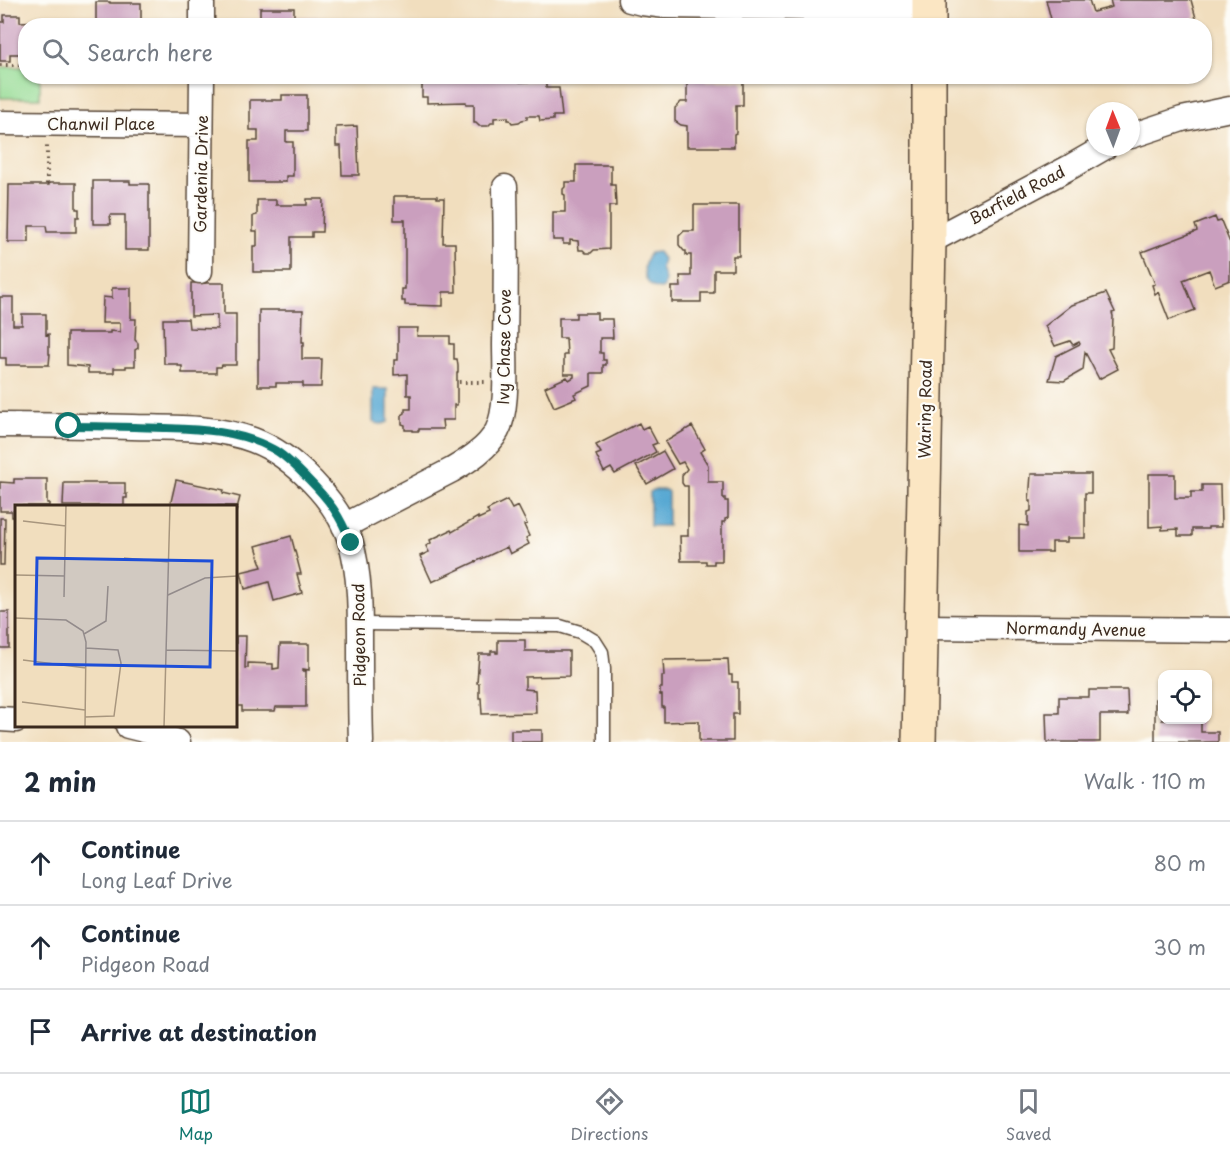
<!DOCTYPE html>
<html lang="en">
<head>
<meta charset="utf-8">
<style>
  :root { --surface:#fff; --page:#f6f6f7; --text:#1f2937; --muted:#747a83; --line:#e0e1e3; --accent:#0f766e }
  body { margin:0; font-family:"Playpen Sans",sans-serif; background:var(--page); color:var(--text) }
  .controls { position:absolute; right:18px; bottom:18px; display:grid; overflow:hidden; border-radius:12px; box-shadow:0 2px 4px #0004 }
  .controls button { width:54px; height:54px; display:grid; place-items:center; padding:0; border:0; border-bottom:2px solid var(--line); background:var(--surface); color:var(--text); font:30px sans-serif }
  .compass { position:absolute; left:1086px; top:102px; width:54px; height:54px; border-radius:50%; background:var(--surface); box-shadow:0 2px 4px #0004; rotate:359deg }
  .stop { position:absolute; width:18px; height:18px; margin:-14px; border:4px solid #0f766e; border-radius:50%; background:#fff }
  .stop.end { background:#0f766e; border-color:#fff; box-shadow:0 2px 6px #0008 }
  .list { margin:0; padding:0; list-style:none }
  h2 { display:flex; justify-content:space-between; align-items:center; height:78px; margin:0; padding:0 24px; font-size:26px }
  h2 small { font-size:20px; font-weight:400; color:var(--muted) }
  .list li { display:grid; grid-template-columns:39px 1fr auto; gap:18px; align-items:center; box-sizing:border-box; height:84px; padding:0 24px; border-top:2px solid var(--line) }
  .list b { display:block; font-size:22px; white-space:nowrap }
  .list p { margin:0; font-size:20px; white-space:nowrap; color:var(--muted) }
  .list em { font-size:20px; font-style:normal; color:var(--muted) }
  .icon { flex:none; width:33px; height:33px; fill:none; stroke:currentColor; stroke-width:2; stroke-linecap:round; stroke-linejoin:round }
  .map { position:relative; flex:none; width:1230px; height:742px; overflow:hidden }
  .search { position:absolute; background:var(--surface); box-shadow:0 2px 4px #0004; left:18px; right:18px; top:18px; height:66px; display:flex; align-items:center; gap:15px; box-sizing:border-box; padding:0 21px; border-radius:24px; color:var(--muted); font-size:22px }
  .sheet { height:330px; background:var(--surface) }
  nav { display:flex; justify-content:space-around; align-items:center; box-sizing:border-box; height:84px; border-top:2px solid var(--line); background:var(--surface); font-size:16px; color:var(--muted) }
  nav a { display:grid; justify-items:center; gap:3px }
  nav .on { color:var(--accent) }
  .map>svg:first-child { display:block }
  .green { fill:#96dc95; stroke:#68835a; stroke-width:1.5 }
  .water { fill:#59a9d3; stroke:#4a6a78; stroke-width:1.5 }
  .building { fill:#ca9fbe }
  .lines { fill:none; stroke-linecap:round; stroke-linejoin:round }
  .lane-casing { stroke:#564536; stroke-width:15 }
  .street-casing { stroke:#564536; stroke-width:27 }
  .secondary-casing { stroke:#564536; stroke-width:36 }
  .path { stroke:#564536; stroke-width:4; stroke-dasharray:1.5 4.5; stroke-linecap:butt }
  .lane { stroke:#fff; stroke-width:12 }
  .street { stroke:#fff; stroke-width:24 }
  .secondary { stroke:#fbe6c3; stroke-width:33 }
  .route { stroke:#0f766e; stroke-width:8 }
  .labels { text-anchor:middle; stroke-width:4.5; stroke-linejoin:round; paint-order:stroke }
  .street-label { font-size:16px; fill:#3b2a1e; stroke:#fdfcf7 }
  .inset-road { fill:none; stroke:#a8967e; stroke-width:1.5 }
  .view { fill:#1d4ed8; fill-opacity:0.15; stroke:#1d4ed8; stroke-width:3 }
  .inset-edge { fill:none; stroke:#3b2a1e; stroke-width:3 }
</style>
</head>
<body>
<div class="map">
<svg width="1230" height="742" viewBox="0 0 1230 742">
  <rect width="100%" height="100%" fill="#fdfcf7"/>
  <filter id="ink" filterUnits="userSpaceOnUse"><feTurbulence type="fractalNoise" baseFrequency=".0167" numOctaves="2"/><feDisplacementMap in="SourceGraphic" scale="12" xChannelSelector="R" yChannelSelector="G"/><feConvolveMatrix kernelMatrix="1 2 1 2 8 2 1 2 1" color-interpolation-filters="sRGB"/></filter>
  <filter id="wash" filterUnits="userSpaceOnUse"><feTurbulence type="fractalNoise" baseFrequency=".008" numOctaves="4" result="noise"/><feDisplacementMap in="SourceGraphic" scale="24" xChannelSelector="R" yChannelSelector="G"/><feGaussianBlur stdDeviation="1.35" result="paint"/><feColorMatrix in="noise" values="0 0 0 0 0 0 0 0 0 0 0 0 0 0 0 0 0 1.4 0 .05"/><feComposite in="paint" operator="in"/></filter>
  <g filter="url(#wash)">
    <rect width="100%" height="100%" fill="#f1debe"/>
    <path class="green" d="M0,67H25L26,76L40,77V98H0Z"/>
    <path class="water" d="M658,252L663,259L661,268L665,279L664,287L661,289C643,288 640,265 650,253Z
      M373,389H388V422C382,425 378,424 373,422Z
      M652,490H666L668,492V526H650V492Z"/>
    <g id="blocks">
      <path class="building" d="M1046,0H1089L1093,12L1112,7L1110,0H1191L1196,18L1167,26H1047L1052,23Z
        M96,2H110V3H141V26H108V21H96Z
        M260,8H294V17H318V19H331V26H259L258,21H260Z
        M4,15H20V22L41,21V26H26V54H10V61H0V22H4Z
        M259,76H304V82H259Z
        M422,76H520V82L546,81V88H559L562,116H553V120L540,121L539,116H527V119L522,120L519,122L512,123L510,120H508V117L494,118V123H491L488,126H479L476,123H474V104H466V102L427,103V97H422Z
        M687,76H706V81H743V105H736V133L734,134V147H687V126L681,125L675,121V108L681,102H687Z
        M282,95H307V131H286V142H293V176H286V182H249V141H258V130H250V100H282Z
        M357,126L359,175H342L341,146H336V127Z
        M576,165H611V185H615L616,206H609V249L594,250L591,253H586L583,250H579L578,241L570,240V244H563V240H553V212H565V195L563,194V189L565,187V182H576Z
        M93,181H130V184H149V250H125V215H110L111,224H93Z
        M49,183H76V209H79V217H76V232H47L46,226H29V242H8L9,185H49Z
        M394,196H437V198H444L443,243H455L456,292H443V306L405,305V301H402V289H405V220H394Z
        M307,199H323L322,232H312V237H291V272H253V246H257V231H253V216L257,215V200H276V205H307Z
        M694,205H739V256H733V270H714V293H701V302H672V287H681L680,276H691V255H686V251H684L679,245V236L684,231H694Z
        M1215,217L1217,222L1221,221L1230,243V280L1215,286L1209,270L1183,280L1195,310L1169,320L1158,292L1155,294L1152,285L1155,284L1142,252L1197,231L1195,225Z
        M191,283H224V314H236V365H222L221,367H216V373H182V366H178V364H164L163,319H188L189,328L217,329V315L191,316Z
        M112,288H131V319H136L135,340L138,343V348L135,350V366H126V368H114V373H88V367L67,365V333H110V331L120,332V323H102L103,297L112,298Z
        M1106,293L1115,312L1112,313L1113,316L1112,348L1108,349L1118,369L1099,379L1085,352L1083,370L1064,381L1049,380L1056,356L1080,344L1079,342L1073,345L1070,341L1055,346L1045,326L1072,305Z
        M0,297H13V325H22V314H46V335L49,334V354H50L49,365H6V358H0Z
        M259,310H303L302,342H304V346H302V359H322L321,387H303V383H276V386H258V359H259Z
        M576,313H597V319H612L613,338H600V353H603V360H606V365H603V373H591V386L574,394L576,398L554,407L545,387L567,377L569,380L574,377V374H564V355H567L566,338H559V318H576Z
        M398,328H418L417,336H450V344H454V359H457L458,366V372L457,373V405H454V420H442L443,429H419V431H413V430H405V425L402,424V415L405,413V409H411V395H407V374L394,375V360H398Z
        M639,423L642,429L648,426L657,443L652,445L656,452L615,474L611,468L604,472L596,455L601,453L596,445Z
        M692,426L705,449L700,452L708,465V482H723V498H725V501H728V518L725,519V522H722V561H714V564H706V561H681L680,536H688V486H684L682,483V475L687,469L683,462L678,464L665,442Z
        M663,451L673,469L647,484L636,466Z
        M1031,474H1091V493H1085V538H1067V542H1052V552H1019V525L1028,526V512L1031,511V501H1029Z
        M1149,474H1175V498H1191V492H1202V485H1220L1221,527H1208V529H1192V536H1178V529L1162,530V526L1149,527Z
        M14,479H47V503H49V506H16V517H12V511H0V482L14,483Z
        M176,480L224,490L223,493L240,497L236,512V506H170Z
        M64,483H125V494H127V498H124V506H63Z
        M507,500L512,509L518,506L527,524L524,525L529,536L526,538L529,544L510,554L507,547L432,582L420,556L429,552L426,546L431,543L430,540L451,530L452,532L478,517V519L489,514L487,510Z
        M0,518H5L4,565H0Z
        M291,536L301,574H297L302,593L274,601L269,582L245,589L241,572L262,567L258,556H259L256,546Z
        M0,612H9V648H0Z
        M236,636H246L245,668H248V663L273,664V669L279,668L280,644H309V670L303,669V671H306V707H276L275,711H242V706H236Z
        M498,640H525V651H569V676L525,677V689L535,690L536,713L482,714L481,698H479V683H477L479,654H491V651H496V653H498Z
        M728,659L729,675H732V682H738V714H733V741H699V721L664,722V707H662V695H660V688H662V676H664L663,660Z
        M1089,690H1127L1128,715H1100V742H1047L1046,713H1059V697H1089Z
        M1155,699H1162V720H1201V732H1218V742H1155Z
        M511,730H542V742H511Z"/>
    </g>
  </g>
  <g filter="url(#ink)">
    <use href="#blocks" fill-opacity="0" stroke="#564536" stroke-width="1.5"/>
    <g class="lines">
      <g class="lane-casing">
        <path id="lane" d="M360,624L560,626L580,632L595,641L602,652L604,669V742"/>
      </g>
      <g class="street-casing">
        <path id="street" d="M630,0L642,3L666,6L929,10
          M202,26V0
          M0,123L201,125
          M1131,136L1182,119L1230,109
          M929,242L1072,166L1105,147
          M200,271L202,76
          M0,425C44,425 88,426 132,427C172,428 215,426 253,440C293,455 339,502 351,543C360,575 360,609 360,642C360,675 360,709 361,742
          M344,526L452,470C469,460 488,448 497,431C508,410 505,369 505,344C506,292 506,240 505,187
          M922,627L1230,630
          M0,719L16,720
          M128,726L148,731L178,742"/>
      </g>
      <g class="secondary-casing">
        <path id="secondary" d="M929,0V26
          M919,742L929,242V76"/>
      </g>
      <path class="path" d="M0,65H26
        M47,184V145
        M459,382H485"/>
      <use href="#lane" class="lane"/>
      <use href="#street" class="street"/>
      <use href="#secondary" class="secondary"/>
    </g>
  </g>
  <g class="lines" filter="url(#ink)">
    <path class="route" d="M69,426C101,426 133,427 166,428C201,429 241,431 273,449C286,456 297,468 308,479C329,500 340,515 351,543"/>
  </g>
  <g class="labels">
    <g class="street-label">
      <text x="101" y="130">Chanwil Place</text>
      <text transform="translate(201 174) rotate(-89)" y="6">Gardenia Drive</text>
      <text transform="translate(1017 195) rotate(-28)" y="6">Barfield Road</text>
      <text transform="translate(504 347) rotate(-89)" y="6">Ivy Chase Cove</text>
      <text transform="translate(925 409) rotate(-89)" y="6">Waring Road</text>
      <text transform="translate(1076 629) rotate(1)" y="6">Normandy Avenue</text>
      <text transform="translate(359 635) rotate(-91)" y="6">Pidgeon Road</text>
    </g>
  </g>
  <g transform="translate(15 505)">
    <rect width="222" height="222" fill="#f1debe"/>
    <path class="inset-road" d="M8,16L51,21M109,53L154,57M0,70L50,71M153,90L190,73L222,71M49,92L51,0M0,113L51,115L68,126L71,137L70,222M69,129L91,116L93,81M151,145L222,146M8,155L71,163M7,197L70,205M70,212L99,211L106,158L103,145L71,143M149,222L155,0"/>
    <path class="view" d="M22,53L197,56L195,162L20,159Z"/>
    <rect width="222" height="222" class="inset-edge"/>
  </g>
</svg>
<div class="controls">
<button><svg class="icon" aria-label="locate" viewBox="0 0 24 24"><circle cx="12" cy="12" r="6"/><path d="M12 2v4M12 18v4M2 12h4M18 12h4"/></svg></button>
</div>
<svg class="compass" viewBox="-18 -18 36 36"><path d="M0-13l5 13h-10z" fill="#e53935"/><path d="M0 13l5-13h-10z" fill="#747a83"/></svg>
<div class="stop" style="left:69px;top:426px"></div>
<div class="stop end" style="left:351px;top:543px"></div>
<div class="search"><svg class="icon" aria-label="search" viewBox="0 0 24 24"><circle cx="10" cy="10" r="6"/><path d="M15 15l6 6"/></svg>Search here</div>
</div>
<section class="sheet">
<h2>2 min<small>Walk · 110 m</small></h2>
<ul class="list">
<li><svg class="icon" aria-label="ahead" viewBox="0 0 24 24"><path d="M12 20V5M6 11l6-6 6 6"/></svg><div><b>Continue</b><p>Long Leaf Drive</p></div><em>80 m</em></li>
<li><svg class="icon" aria-label="ahead" viewBox="0 0 24 24"><path d="M12 20V5M6 11l6-6 6 6"/></svg><div><b>Continue</b><p>Pidgeon Road</p></div><em>30 m</em></li>
<li><svg class="icon" aria-label="arrive" viewBox="0 0 24 24"><path d="M6 21V4h12l-3 4 3 4H6"/></svg><div><b>Arrive at destination</b></div></li>
</ul>
</section>
<nav>
<a class="on"><svg class="icon" aria-label="map" viewBox="0 0 24 24"><path d="M3 6l6-2 6 2 6-2v14l-6 2-6-2-6 2zM9 4v14M15 6v14"/></svg>Map</a>
<a><svg class="icon" aria-label="directions" viewBox="0 0 24 24"><path d="M12 3l9 9-9 9-9-9zM9 14v-3h6M13 9l2 2-2 2"/></svg>Directions</a>
<a><svg class="icon" aria-label="saved" viewBox="0 0 24 24"><path d="M7 4h10v16l-5-4-5 4z"/></svg>Saved</a>
</nav>
</body>
</html>
